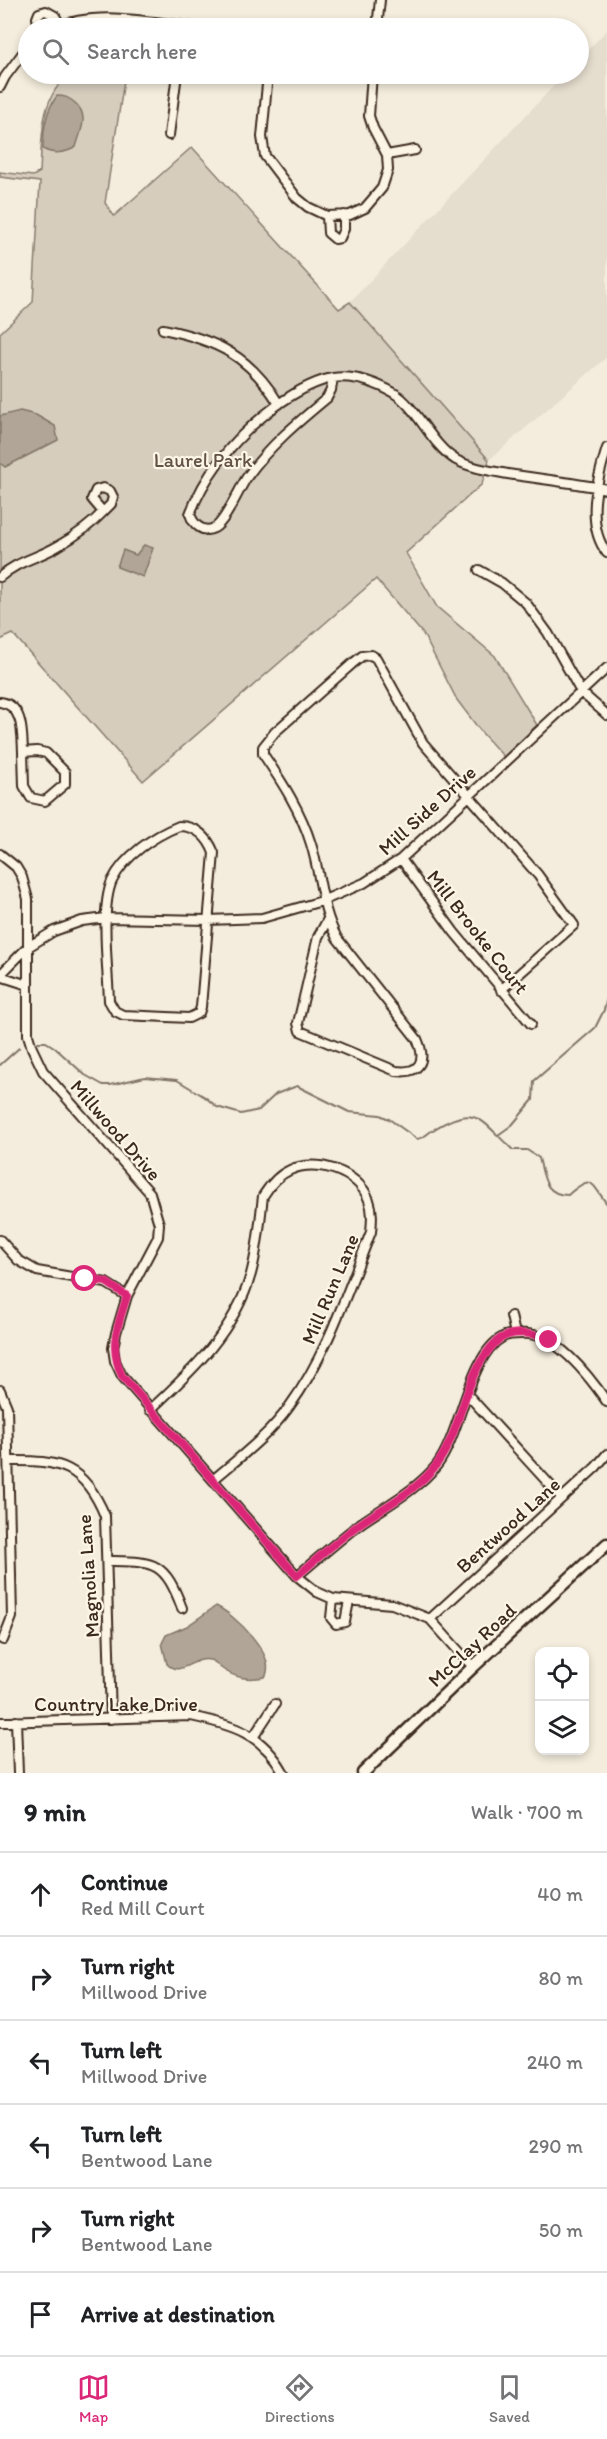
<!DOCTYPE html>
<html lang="en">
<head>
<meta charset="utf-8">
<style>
  :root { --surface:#fff; --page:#f2f2f2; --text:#202124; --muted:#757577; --line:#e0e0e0; --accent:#db2777 }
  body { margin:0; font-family:Itim,sans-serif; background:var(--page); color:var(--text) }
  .controls { position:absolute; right:18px; bottom:18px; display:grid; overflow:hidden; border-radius:12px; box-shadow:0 3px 9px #0003 }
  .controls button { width:54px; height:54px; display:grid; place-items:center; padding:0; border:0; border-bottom:2px solid var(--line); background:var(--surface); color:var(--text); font:30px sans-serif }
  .stop { position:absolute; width:18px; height:18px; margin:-14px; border:4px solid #db2777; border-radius:50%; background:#fff }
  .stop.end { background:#db2777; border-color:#fff; box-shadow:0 2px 6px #0008 }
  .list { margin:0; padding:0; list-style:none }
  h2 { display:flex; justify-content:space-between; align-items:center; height:78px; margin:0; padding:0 24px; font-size:26px }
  h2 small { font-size:20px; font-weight:400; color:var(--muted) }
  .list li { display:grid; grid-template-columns:39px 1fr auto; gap:18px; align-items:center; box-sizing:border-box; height:84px; padding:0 24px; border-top:2px solid var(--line) }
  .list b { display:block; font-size:22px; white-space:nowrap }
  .list p { margin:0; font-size:20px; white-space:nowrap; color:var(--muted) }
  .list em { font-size:20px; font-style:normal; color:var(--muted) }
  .icon { flex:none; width:33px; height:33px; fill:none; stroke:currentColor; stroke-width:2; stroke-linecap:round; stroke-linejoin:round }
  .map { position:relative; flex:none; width:607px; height:1773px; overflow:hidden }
  .search { position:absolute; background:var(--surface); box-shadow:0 3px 9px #0003; left:18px; right:18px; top:18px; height:66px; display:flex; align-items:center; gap:15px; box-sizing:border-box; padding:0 21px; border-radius:33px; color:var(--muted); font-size:22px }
  .sheet { height:582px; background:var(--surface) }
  nav { display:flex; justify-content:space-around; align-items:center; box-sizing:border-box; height:84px; border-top:2px solid var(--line); background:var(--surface); font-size:16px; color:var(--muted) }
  nav a { display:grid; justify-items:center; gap:3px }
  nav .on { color:var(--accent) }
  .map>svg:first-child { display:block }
  .built { fill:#e5ddce }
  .green { fill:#d6cdbd; stroke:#887c6e; stroke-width:1.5 }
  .water { fill:#b0a596; stroke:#817466; stroke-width:1.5 }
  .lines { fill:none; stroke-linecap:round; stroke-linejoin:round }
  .stream { stroke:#817466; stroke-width:2 }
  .minor-casing { stroke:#3b2a1e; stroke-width:12 }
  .secondary-casing { stroke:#3b2a1e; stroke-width:15 }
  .minor { stroke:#fcf5e5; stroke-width:8 }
  .secondary { stroke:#fcf5e5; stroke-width:10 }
  .route { stroke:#db2777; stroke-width:8 }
  .labels { text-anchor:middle; stroke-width:4.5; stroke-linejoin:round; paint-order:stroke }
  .park-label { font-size:20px; fill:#625346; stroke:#fcf5e5 }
  .street-label { font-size:20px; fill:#3b2a1e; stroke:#fcf5e5 }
</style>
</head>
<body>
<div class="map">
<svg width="607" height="1773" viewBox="0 0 607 1773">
  <rect width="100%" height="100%" fill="#f4eddd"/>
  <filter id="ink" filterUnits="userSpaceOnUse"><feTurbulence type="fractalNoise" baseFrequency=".0167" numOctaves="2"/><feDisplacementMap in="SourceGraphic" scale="12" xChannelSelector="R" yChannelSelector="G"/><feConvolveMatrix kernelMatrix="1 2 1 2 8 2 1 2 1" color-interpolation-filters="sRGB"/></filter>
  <g filter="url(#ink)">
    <path class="built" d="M607,30V357L489,460L350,302L565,74H578L579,59Z"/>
    <path class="green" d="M70,74H125L105,203L114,216L192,147L339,309L350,302L489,460L482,484L406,553L437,607L495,656L537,725L504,757L482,733L457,700L423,634L376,579L143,781L13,634L0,640V333L33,302L40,182L0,177V172L33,176L40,172C42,137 40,96 70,74Z"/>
    <path class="water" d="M57,96C64,96 68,97 74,102C90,115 81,129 76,147C66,153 53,155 43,149C43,131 45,111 57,96Z
      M20,411L36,415L55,426L58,440L5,467L0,463V416Z
      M144,545L153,548L143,577L117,567L123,550L136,555Z
      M216,1606C234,1614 278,1656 265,1677C249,1680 236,1679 221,1668C218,1665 215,1661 210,1660C193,1656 181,1678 167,1664L162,1643L166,1635L187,1626Z"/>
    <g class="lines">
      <path class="stream" d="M38,1042H46L54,1047L85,1075L103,1085H110L145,1077L177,1080L205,1097L217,1107L241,1114L259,1110L276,1094L297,1086L349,1112L380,1115L389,1119L417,1139C425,1138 426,1134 433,1130C477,1102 481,1121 513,1150H527L539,1158C544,1176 544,1195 568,1195C593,1173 591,1183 607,1204
        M0,1065L19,1048
        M498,1135L512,1125L533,1100L534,1081L595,1028L604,1010L607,998"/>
      <g class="minor-casing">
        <path id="minor" d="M39,28L37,18L39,13L46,11L55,16L61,26
          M56,28C94,9 159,23 200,28
          M377,28L380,0
          M268,74L262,137L265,156L297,198L308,207L327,216L350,215L365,208L382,188L388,170L387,155L373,128L369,116L372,74
          M0,87L5,77L28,46
          M169,135L177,74
          M387,155L415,150
          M327,216L328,233L335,239L340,238L344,229V215
          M163,329C217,340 250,356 279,404
          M333,378L331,390L327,398C298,422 268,447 247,477C239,489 225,523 214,528C203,534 193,524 190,514C208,467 240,432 280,403C296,392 314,381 333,378C354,375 376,383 394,393C418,408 431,445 456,460C471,468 491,471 508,474C541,479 574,483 607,489
          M607,448C597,479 585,525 607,553
          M103,488L110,491L113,497L111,504L103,512L92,499L96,490Z
          M479,570L502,583L526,603L548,633L581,692L607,715
          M0,577C17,561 38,558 58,546C74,537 90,526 103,512
          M0,702C24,705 22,734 23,752
          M37,751L46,753L65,772V784L45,801L31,798L24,786L23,752Z
          M179,826C196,826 208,837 214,853L201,1007L199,1013L189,1018L123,1015L115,1011L109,1001C108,969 100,909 112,881C124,856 154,836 179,826Z
          M0,854L16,867L22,877L28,899V1035L32,1048L43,1071L150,1193L159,1224L158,1237L127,1296L116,1333L113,1348L115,1361L122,1376L297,1576L317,1592L333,1599L392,1604L430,1619L473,1667
          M401,859L454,932L531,1024
          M328,919L318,937L298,1023L300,1031L396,1071C420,1074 427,1061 417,1039L337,938C321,908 321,876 311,844C301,811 282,782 263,754V747L275,732L352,664L362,656L371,655L376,658L423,743L538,875L574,925L501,990
          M0,975L28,947L54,931L82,921L106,918L208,920L262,918L322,901L364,883L401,859L607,668
          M0,976L28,985
          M0,1240L18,1260L37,1271L106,1283L127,1296
          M511,1316L515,1334
          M0,1390L7,1407L12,1617L3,1640
          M467,1394L562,1498
          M150,1410C192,1371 235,1331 251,1274C258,1248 260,1221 263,1196C270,1185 278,1175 290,1170C316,1158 358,1171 369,1200C373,1211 372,1221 371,1232C347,1292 327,1355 289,1407C269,1435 240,1457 213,1480
          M9,1461C60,1460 84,1465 105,1516L111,1719
          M108,1561C154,1562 164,1560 182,1608
          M297,1576C318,1558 339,1540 361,1523C387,1505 417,1490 437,1465C461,1434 469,1354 503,1337C508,1334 515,1334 521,1334C555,1331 589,1376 607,1402
          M333,1599L331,1618L336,1624L345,1622L349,1601
          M430,1619L596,1467L607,1454
          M16,1721L18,1773
          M0,1722L191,1716C233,1725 262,1733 284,1773
          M254,1736L275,1704"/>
      </g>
      <g class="secondary-casing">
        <path id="secondary" d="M363,1773L473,1667L607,1544"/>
      </g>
      <use href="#minor" class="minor"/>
      <use href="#secondary" class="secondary"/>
    </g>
  </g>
  <g class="lines" filter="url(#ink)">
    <path class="route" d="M85,1279L106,1282L127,1296C118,1326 108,1345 122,1376L297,1576C318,1558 339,1539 361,1523C387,1505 418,1490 437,1464C464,1427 463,1373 497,1341C511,1329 534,1333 549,1340"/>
  </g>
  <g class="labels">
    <g class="park-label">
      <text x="203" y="467">Laurel Park</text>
    </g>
    <g class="street-label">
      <text transform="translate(427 810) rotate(-42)" y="7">Mill Side Drive</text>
      <text transform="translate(478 932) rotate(52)" y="7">Mill Brooke Court</text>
      <text transform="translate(116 1130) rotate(49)" y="7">Millwood Drive</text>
      <text transform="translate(330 1289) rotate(-67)" y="7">Mill Run Lane</text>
      <text transform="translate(508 1525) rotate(-42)" y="7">Bentwood Lane</text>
      <text transform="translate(88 1576) rotate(-94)" y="7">Magnolia Lane</text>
      <text transform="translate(472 1645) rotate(-43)" y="7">McClay Road</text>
      <text x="116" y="1711">Country Lake Drive</text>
    </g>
  </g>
</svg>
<div class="controls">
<button><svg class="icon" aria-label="locate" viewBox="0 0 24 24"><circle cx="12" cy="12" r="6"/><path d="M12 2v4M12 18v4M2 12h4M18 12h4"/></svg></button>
<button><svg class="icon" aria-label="layers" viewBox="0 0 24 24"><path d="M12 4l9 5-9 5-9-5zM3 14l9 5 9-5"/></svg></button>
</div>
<div class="stop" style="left:85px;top:1279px"></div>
<div class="stop end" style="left:549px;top:1340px"></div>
<div class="search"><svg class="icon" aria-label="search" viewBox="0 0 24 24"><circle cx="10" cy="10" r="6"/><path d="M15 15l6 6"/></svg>Search here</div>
</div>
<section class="sheet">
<h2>9 min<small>Walk · 700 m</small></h2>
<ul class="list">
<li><svg class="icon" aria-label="ahead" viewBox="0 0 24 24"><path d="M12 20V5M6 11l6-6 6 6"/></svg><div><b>Continue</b><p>Red Mill Court</p></div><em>40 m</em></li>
<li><svg class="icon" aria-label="right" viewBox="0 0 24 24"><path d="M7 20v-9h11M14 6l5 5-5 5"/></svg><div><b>Turn right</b><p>Millwood Drive</p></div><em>80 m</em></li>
<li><svg class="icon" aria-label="left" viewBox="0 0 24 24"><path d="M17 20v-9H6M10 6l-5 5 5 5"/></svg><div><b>Turn left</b><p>Millwood Drive</p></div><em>240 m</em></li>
<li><svg class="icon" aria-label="left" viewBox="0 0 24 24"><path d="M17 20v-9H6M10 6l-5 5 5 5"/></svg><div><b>Turn left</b><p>Bentwood Lane</p></div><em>290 m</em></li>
<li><svg class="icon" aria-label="right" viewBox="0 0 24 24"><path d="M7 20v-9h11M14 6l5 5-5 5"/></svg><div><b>Turn right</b><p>Bentwood Lane</p></div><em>50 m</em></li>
<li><svg class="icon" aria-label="arrive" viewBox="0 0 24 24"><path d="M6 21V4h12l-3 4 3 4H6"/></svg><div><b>Arrive at destination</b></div></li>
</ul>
</section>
<nav>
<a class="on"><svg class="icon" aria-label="map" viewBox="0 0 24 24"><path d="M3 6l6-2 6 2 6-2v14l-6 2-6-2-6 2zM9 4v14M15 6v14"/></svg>Map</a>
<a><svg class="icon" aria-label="directions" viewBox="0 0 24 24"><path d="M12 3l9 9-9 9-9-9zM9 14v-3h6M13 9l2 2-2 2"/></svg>Directions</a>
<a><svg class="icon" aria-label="saved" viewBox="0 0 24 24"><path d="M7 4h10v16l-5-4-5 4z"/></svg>Saved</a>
</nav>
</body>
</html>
